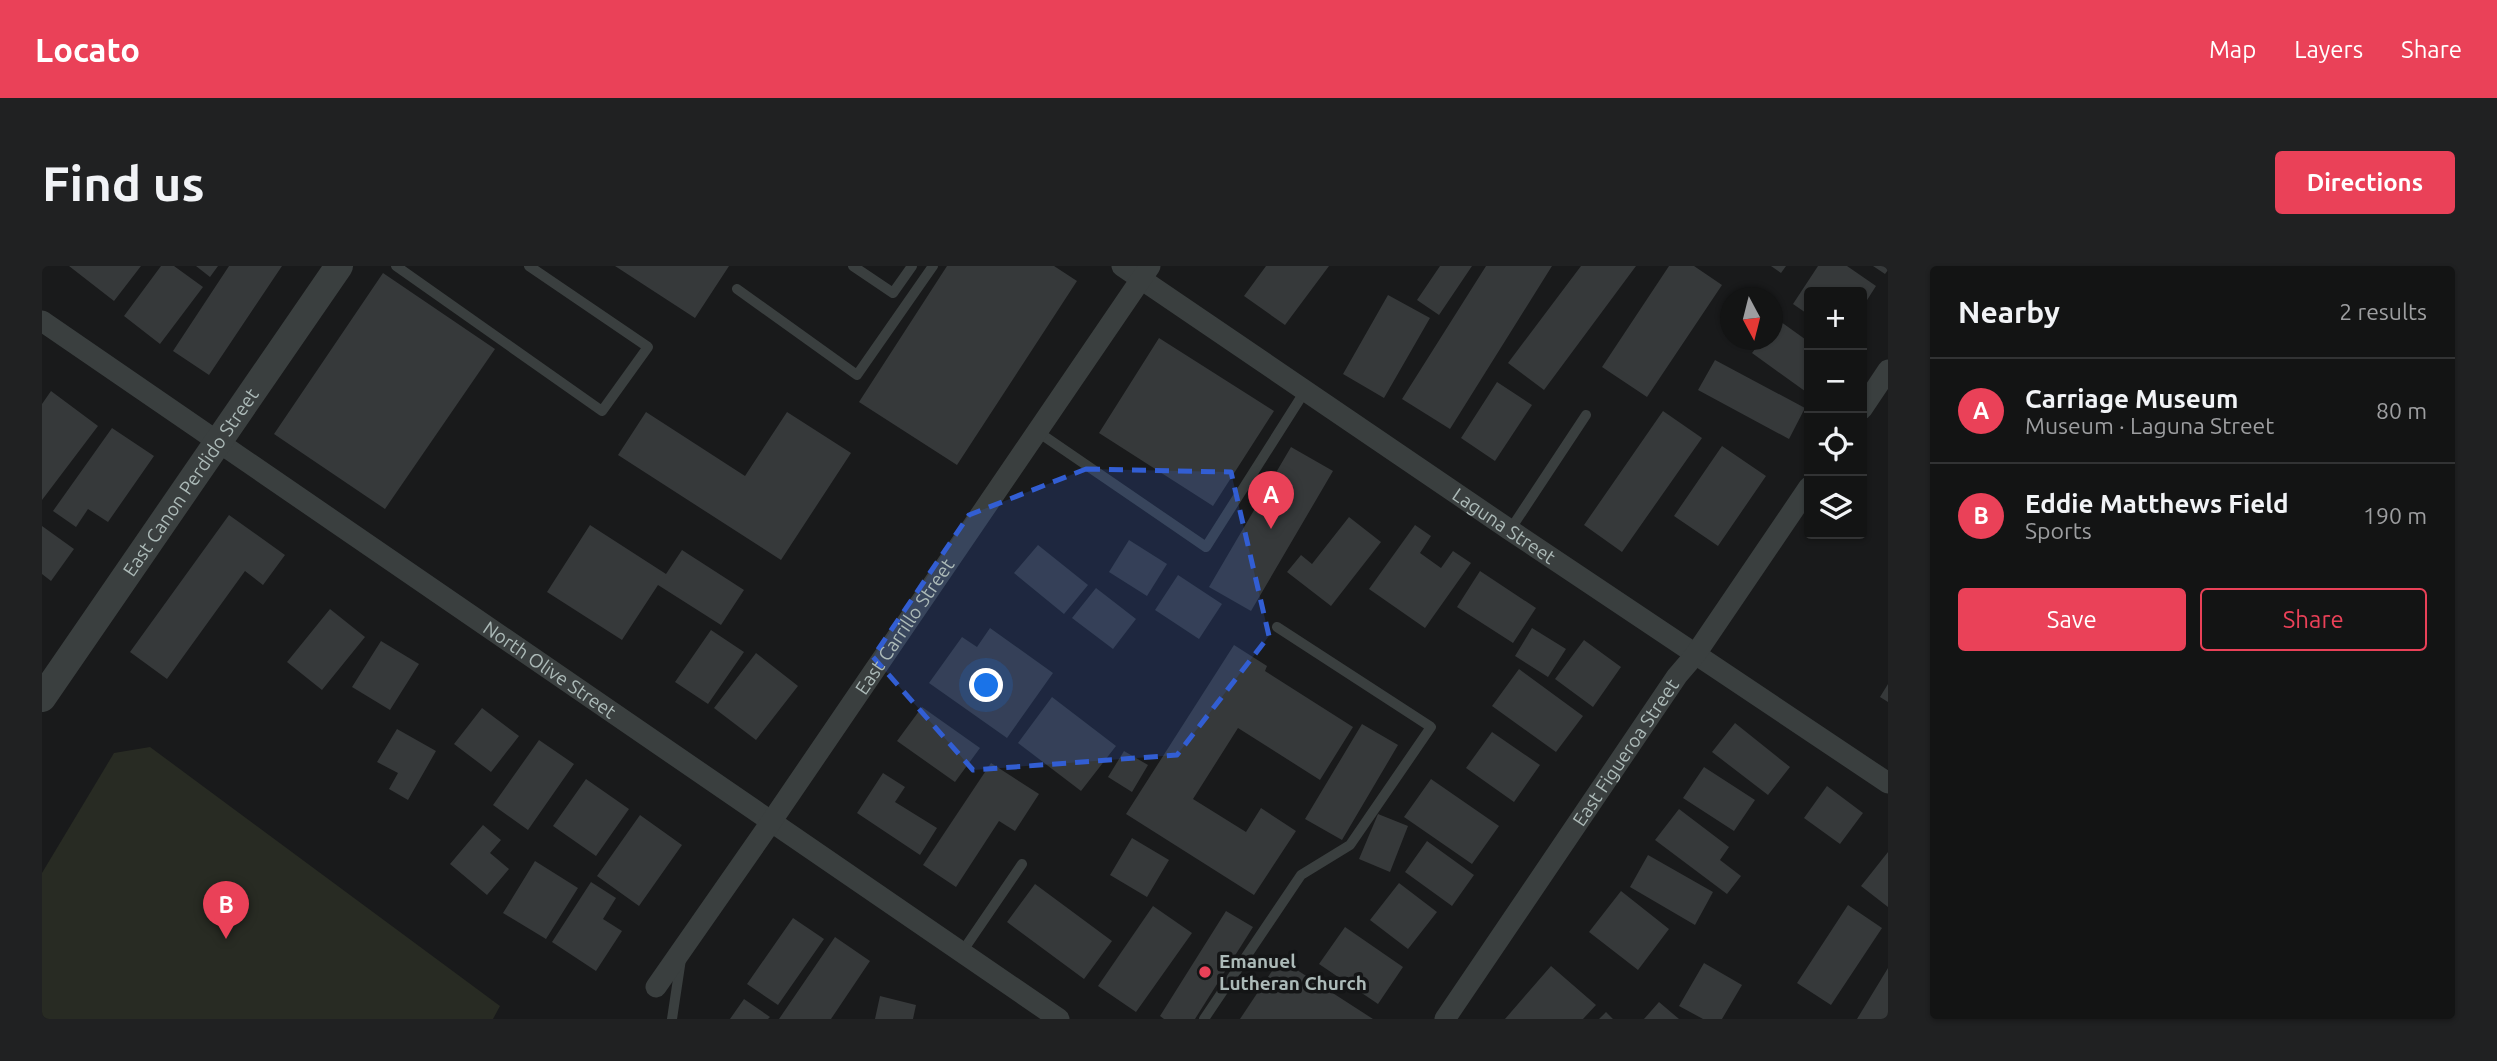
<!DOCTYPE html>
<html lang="en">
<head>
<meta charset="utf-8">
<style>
  :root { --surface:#131414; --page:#202122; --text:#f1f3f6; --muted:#9d9ea0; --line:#323334; --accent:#ea4158 }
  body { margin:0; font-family:Ubuntu,sans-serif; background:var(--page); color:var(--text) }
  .controls { position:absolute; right:21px; top:21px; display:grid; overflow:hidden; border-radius:7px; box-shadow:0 2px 5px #0004 }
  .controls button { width:63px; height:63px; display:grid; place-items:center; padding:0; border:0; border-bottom:2px solid var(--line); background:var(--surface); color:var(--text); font:35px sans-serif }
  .compass { position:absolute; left:1678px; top:21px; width:63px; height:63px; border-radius:50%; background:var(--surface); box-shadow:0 2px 5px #0004; rotate:173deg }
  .you { position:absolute; left:945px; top:420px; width:24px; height:24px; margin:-18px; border:5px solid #fff; border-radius:50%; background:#1a73e8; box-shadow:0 0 0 10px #1a73e833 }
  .badge { display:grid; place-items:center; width:46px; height:46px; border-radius:50%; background:var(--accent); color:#fff; font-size:23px; font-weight:700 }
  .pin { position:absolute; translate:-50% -58px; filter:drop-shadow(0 2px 4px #0008) }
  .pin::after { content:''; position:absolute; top:37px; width:24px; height:21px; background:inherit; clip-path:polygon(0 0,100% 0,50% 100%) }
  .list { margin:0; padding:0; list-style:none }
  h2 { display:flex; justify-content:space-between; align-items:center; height:91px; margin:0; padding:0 28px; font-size:30px }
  h2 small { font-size:23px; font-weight:400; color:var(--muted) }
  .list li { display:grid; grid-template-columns:46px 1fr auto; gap:21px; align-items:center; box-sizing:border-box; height:105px; padding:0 28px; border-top:2px solid var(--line) }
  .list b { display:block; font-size:26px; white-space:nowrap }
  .list p { margin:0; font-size:23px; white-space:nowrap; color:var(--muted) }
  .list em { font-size:23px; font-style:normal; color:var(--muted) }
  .actions { display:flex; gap:14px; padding:21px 28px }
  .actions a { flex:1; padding:16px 0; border:2px solid var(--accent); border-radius:7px; text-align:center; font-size:24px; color:var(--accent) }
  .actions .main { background:var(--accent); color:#fff }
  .icon { flex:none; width:38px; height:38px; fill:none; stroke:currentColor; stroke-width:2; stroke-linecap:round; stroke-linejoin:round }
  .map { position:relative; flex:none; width:1846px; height:753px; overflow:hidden; border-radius:7px }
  header { display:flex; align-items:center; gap:42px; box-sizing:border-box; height:98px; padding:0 35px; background:var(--accent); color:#fff }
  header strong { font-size:33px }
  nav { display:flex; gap:38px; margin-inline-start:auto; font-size:24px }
  .intro { display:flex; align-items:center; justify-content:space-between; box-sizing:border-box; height:168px; padding:0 42px }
  h1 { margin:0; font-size:49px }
  .button { padding:18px 32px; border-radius:7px; background:var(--accent); color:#fff; font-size:24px; font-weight:700 }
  main { display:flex; gap:42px; padding:0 42px }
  aside { flex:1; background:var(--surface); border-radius:7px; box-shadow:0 2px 5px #0004 }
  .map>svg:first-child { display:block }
  .green { fill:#282b23 }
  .building { fill:#36393a }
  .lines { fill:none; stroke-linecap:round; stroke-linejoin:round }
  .service { stroke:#3a3f3f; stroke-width:10 }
  .minor { stroke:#3a3f3f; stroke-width:21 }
  .tertiary { stroke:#3a3f3f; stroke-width:28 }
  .marked { fill:#325ed3; fill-opacity:0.2; stroke:#325ed3; stroke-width:5; stroke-dasharray:14 9; stroke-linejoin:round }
  .poi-dot { fill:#ea4158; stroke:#141516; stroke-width:2.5 }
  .labels { text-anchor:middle; stroke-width:7; stroke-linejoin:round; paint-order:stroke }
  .street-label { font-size:19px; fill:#acbab8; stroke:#141516 }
  .poi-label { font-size:19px; font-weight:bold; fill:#acbab8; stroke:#141516; text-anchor:start }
</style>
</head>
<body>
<header>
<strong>Locato</strong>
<nav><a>Map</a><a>Layers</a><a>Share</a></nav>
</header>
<div class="intro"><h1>Find us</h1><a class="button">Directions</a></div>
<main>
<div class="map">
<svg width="1846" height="753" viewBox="0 0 1846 753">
  <rect width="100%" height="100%" fill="#191a1b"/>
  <path class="green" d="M108,481L458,740L451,753H0V607L72,487Z"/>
  <path class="building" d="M27,0H99L72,35Z
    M119,0H132L161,21L118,78L82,50Z
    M154,0H176L168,11Z
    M187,0H240L167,109L131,85Z
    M573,0H687L653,52Z
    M905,0H1012L1035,15L915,199L817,136Z
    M1224,0H1287L1243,59L1202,30Z
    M1398,0H1430L1397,49L1375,34Z
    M1444,0H1510L1408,163L1360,133Z
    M1539,0H1594L1502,124L1466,97Z
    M1627,0H1652L1680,19L1605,131L1560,101Z
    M1729,0H1744L1739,7Z
    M1776,0H1805L1834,20L1820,42V26H1767V49L1751,38Z
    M1831,0H1846V4L1843,8Z
    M341,7L453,83L343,243L232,168Z
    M1346,29L1388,52L1342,132L1301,108Z
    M1735,53L1767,76V128L1710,87L1720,74H1730V59Z
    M1117,72L1232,145L1171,240L1057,167Z
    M1673,94L1763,142L1747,173L1656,124Z
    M1455,116L1490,139L1453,195L1419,172Z
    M9,125L56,160L0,234V138Z
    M1621,145L1660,172L1580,286L1542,259Z
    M604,146L703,210L745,146L809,187L739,294L576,189Z
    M70,162L112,190L66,256L46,243L34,261L11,245Z
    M1680,180L1724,210L1676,280L1632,250Z
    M1249,181L1291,205L1209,345L1167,321Z
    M187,249L243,289L221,319L203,305L125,413L88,386Z
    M1307,251L1339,276L1289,340L1245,306L1259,289L1270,298Z
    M548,259L624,308L640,284L702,324L679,359L616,319L580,374L505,326Z
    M1373,259L1389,270L1378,287L1399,302L1411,285L1429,297L1383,362L1327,323Z
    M0,260L32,283L9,315L0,308Z
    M1087,274L1125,298L1105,330L1067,306Z
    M996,279L1046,319L1022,348L972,307Z
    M1438,305L1494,342L1471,377L1415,341Z
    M1136,309L1180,338L1157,373L1113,344Z
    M1054,322L1094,353L1071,383L1030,352Z
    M288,343L323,371L280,424L245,396Z
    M948,362L1011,407L965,472L887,417L920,371L935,381Z
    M1490,362L1524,383L1506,411L1473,390Z
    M669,364L702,386L666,438L633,416Z
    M1542,374L1579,401L1551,441L1513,413Z
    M339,375L377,398L348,444L310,421Z
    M1192,379L1225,400L1223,405L1311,461L1278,514L1196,462L1151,533L1204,566L1219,542L1254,565L1212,629L1084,548Z
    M714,387L756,420L714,474L672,442Z
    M1477,403L1541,450L1514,486L1450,440Z
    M1846,418V436L1838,431Z
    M1010,431L1074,480L1039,525L976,477Z
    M880,441L938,482L913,516L855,475Z
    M440,442L477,470L449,506L412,478Z
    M1693,457L1748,501L1726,529L1670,486Z
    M1320,458L1356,479L1300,574L1263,553Z
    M355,463L394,485L366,534L347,523L356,507L335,496Z
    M1450,466L1498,499L1472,536L1424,502Z
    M497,474L532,498L486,564L451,539Z
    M1082,485L1106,499L1090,526L1066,511Z
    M949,497L997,528L973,565L957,555L914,621L881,599Z
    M1662,501L1713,534L1692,565L1641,532Z
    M841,507L863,521L853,536L895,562L878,589L815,547Z
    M544,513L587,543L554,590L511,560Z
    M1389,513L1457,560L1430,598L1362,551Z
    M1785,520L1821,547L1798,578L1762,552Z
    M1637,543L1687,581L1678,594L1699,610L1685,628L1613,574Z
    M1336,548L1366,560L1348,606L1317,593Z
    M598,549L640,579L597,640L555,610Z
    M441,559L459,574L448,587L467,603L445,629L408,598Z
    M1090,572L1127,594L1105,631L1068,609Z
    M1385,575L1432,609L1410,640L1363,606Z
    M1846,586V641L1819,620Z
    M1606,589L1671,626L1653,659L1588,621Z
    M493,595L536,622L504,673L461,647Z
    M549,616L574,632L561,653L580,665L554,705L510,676Z
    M1357,617L1395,646L1366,683L1328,654Z
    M993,618L1070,675L1042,713L965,656Z
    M1579,625L1627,663L1596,704L1547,666Z
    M1806,639L1840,662L1789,739L1755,717Z
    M1111,640L1150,667L1094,746L1056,720Z
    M1184,645L1211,661L1153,753H1122L1118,750Z
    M751,652L782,673L736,739L705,718Z
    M1303,661L1361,701L1336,738L1277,698Z
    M793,671L828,695L789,753H737Z
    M1238,693L1331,753H1198Z
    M1662,697L1700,719L1680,753H1661L1637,740Z
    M1509,700L1554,739L1541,753H1463Z
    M1846,702V753H1815Z
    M838,730L874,739L871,753H833Z
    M702,733L728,751L726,753H688Z
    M1617,736L1637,753H1602Z
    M1564,746L1571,753H1557Z"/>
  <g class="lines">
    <path class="service" d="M354,0L560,145L606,81L487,0
      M811,0L851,27L870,0
      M695,23L815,109L891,0
      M996,166L1164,281L1263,125
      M1468,264L1544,149
      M920,686L980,598
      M630,753L639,693
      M1162,753L1259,609L1308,579L1389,461L1235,361"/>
    <g class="minor">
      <path id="s1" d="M1080,0L1468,264L1846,517"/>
      <path id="s2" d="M0,55L1017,753"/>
      <path d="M1820,143L1846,104"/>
      <path id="s3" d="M614,721L729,556L1108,0"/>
      <path id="s4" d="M1403,753L1635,410L1653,389L1767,221"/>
    </g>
    <path class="tertiary" id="s5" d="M0,432L297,0"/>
  </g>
  <path class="marked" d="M1044,203L1189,206L1227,370L1135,489L931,504L831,391L927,249Z"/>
  <circle class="poi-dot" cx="1163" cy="706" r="7"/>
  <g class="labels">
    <g class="street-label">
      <text dy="7" stroke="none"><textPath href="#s5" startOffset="262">East Canon Perdido Street</textPath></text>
      <text dy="7" stroke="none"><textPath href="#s1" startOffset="462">Laguna Street</textPath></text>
      <text dy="7" stroke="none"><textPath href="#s3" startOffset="438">East Carrillo Street</textPath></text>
      <text dy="7" stroke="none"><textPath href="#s2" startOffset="616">North Olive Street</textPath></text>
      <text dy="7" stroke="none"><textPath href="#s4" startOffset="322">East Figueroa Street</textPath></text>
    </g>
    <g class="poi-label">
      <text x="1177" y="702">Emanuel<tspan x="1177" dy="22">Lutheran Church</tspan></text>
    </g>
  </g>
</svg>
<div class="controls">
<button>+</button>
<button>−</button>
<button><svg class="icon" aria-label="locate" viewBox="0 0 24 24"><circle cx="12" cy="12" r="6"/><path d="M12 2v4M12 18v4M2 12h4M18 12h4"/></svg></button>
<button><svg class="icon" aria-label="layers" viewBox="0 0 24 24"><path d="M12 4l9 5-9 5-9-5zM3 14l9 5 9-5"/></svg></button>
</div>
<svg class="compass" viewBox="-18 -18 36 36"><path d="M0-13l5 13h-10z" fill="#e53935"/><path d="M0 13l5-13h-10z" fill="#9d9ea0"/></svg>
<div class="you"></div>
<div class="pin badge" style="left:1229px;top:263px">A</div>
<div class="pin badge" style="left:184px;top:673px">B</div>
</div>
<aside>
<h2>Nearby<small>2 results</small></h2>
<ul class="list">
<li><span class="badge">A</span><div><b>Carriage Museum</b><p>Museum · Laguna Street</p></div><em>80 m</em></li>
<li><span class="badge">B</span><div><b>Eddie Matthews Field</b><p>Sports</p></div><em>190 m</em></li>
</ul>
<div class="actions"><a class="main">Save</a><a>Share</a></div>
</aside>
</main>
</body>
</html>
